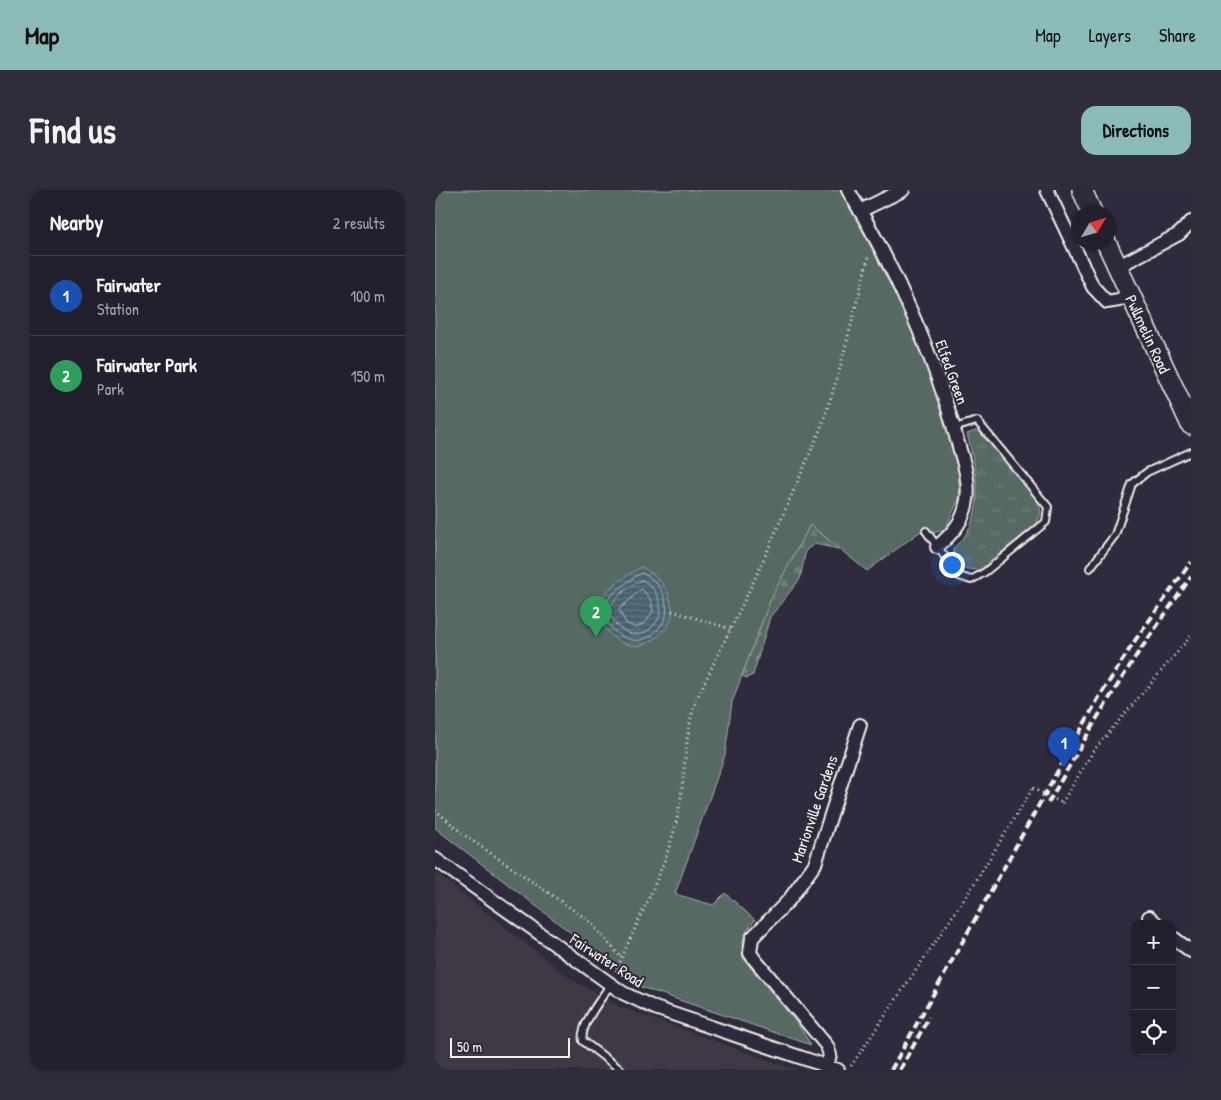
<!DOCTYPE html>
<html lang="en">
<head>
<meta charset="utf-8">
<style>
  :root { --surface:#23202e; --page:#2f2d3a; --text:#f1f3f6; --muted:#a3a3aa; --line:#403e4a; --accent:#8bbbb9 }
  body { margin:0; font-family:"Patrick Hand",sans-serif; background:var(--page); color:var(--text) }
  .controls { position:absolute; right:15px; bottom:15px; display:grid; overflow:hidden; border-radius:10px; box-shadow:0 1px 4px #0004 }
  .controls button { width:45px; height:45px; display:grid; place-items:center; padding:0; border:0; border-bottom:1px solid var(--line); background:var(--surface); color:var(--text); font:25px sans-serif }
  .compass { position:absolute; left:636px; top:15px; width:45px; height:45px; border-radius:50%; background:var(--surface); box-shadow:0 1px 4px #0004; rotate:52deg }
  .scale { position:absolute; left:15px; bottom:12px; width:120px; box-sizing:border-box; padding-left:5px; border:2px solid #f4f1e8; border-top:0; font-size:14px; line-height:18px; white-space:nowrap; color:#f4f1e8; -webkit-text-stroke:4px #2f2a3d; paint-order:stroke }
  .you { position:absolute; left:516px; top:374px; width:18px; height:18px; margin:-12px; border:4px solid #fff; border-radius:50%; background:#1a73e8; box-shadow:0 0 0 8px #1a73e833 }
  .badge { display:grid; place-items:center; width:32px; height:32px; border-radius:50%; background:var(--accent); color:#fff; font-size:16px; font-weight:700 }
  .pin { position:absolute; translate:-50% -41px; filter:drop-shadow(0 1px 2px #0008) }
  .pin::after { content:''; position:absolute; top:26px; width:18px; height:15px; background:inherit; clip-path:polygon(0 0,100% 0,50% 100%) }
  .list { margin:0; padding:0; list-style:none }
  h2 { display:flex; justify-content:space-between; align-items:center; height:65px; margin:0; padding:0 20px; font-size:21px }
  h2 small { font-size:16px; font-weight:400; color:var(--muted) }
  .list li { display:grid; grid-template-columns:32px 1fr auto; gap:15px; align-items:center; box-sizing:border-box; height:80px; padding:0 20px; border-top:1px solid var(--line) }
  .list b { display:block; font-size:19px; white-space:nowrap }
  .list p { margin:0; font-size:16px; white-space:nowrap; color:var(--muted) }
  .list em { font-size:16px; font-style:normal; color:var(--muted) }
  .icon { flex:none; width:28px; height:28px; fill:none; stroke:currentColor; stroke-width:2; stroke-linecap:round; stroke-linejoin:round }
  .map { position:relative; flex:none; width:756px; height:880px; overflow:hidden; border-radius:15px }
  header { display:flex; align-items:center; gap:30px; box-sizing:border-box; height:70px; padding:0 25px; background:var(--accent); color:#111 }
  header strong { font-size:24px }
  nav { display:flex; gap:28px; margin-inline-start:auto; font-size:18px }
  .intro { display:flex; align-items:center; justify-content:space-between; box-sizing:border-box; height:120px; padding:0 30px }
  h1 { margin:0; font-size:35px }
  .button { padding:12px 22px; border-radius:15px; background:var(--accent); color:#111; font-size:18px; font-weight:700 }
  main { display:flex; gap:30px; padding:0 30px }
  aside { flex:1; background:var(--surface); border-radius:15px; box-shadow:0 1px 4px #0004 }
  .map>svg:first-child { display:block }
  .built { fill:#403844 }
  .grass { fill:url(#grass-tufts); stroke:#a5aea6 }
  .forest { fill:url(#forest-firs); stroke:#a5aea6 }
  .park { fill:#566a64; stroke:#a5aea6 }
  .water { fill:url(#water-rules); stroke:#8d9ba0 }
  .lines { fill:none; stroke-linecap:round; stroke-linejoin:round }
  .shore { stroke:#afb8b8; stroke-width:1 }
  .lane-casing { stroke:#f4f1e8; stroke-width:10 }
  .street-casing { stroke:#f4f1e8; stroke-width:16 }
  .secondary-casing { stroke:#f4f1e8; stroke-width:22 }
  .path { stroke:#f4f1e8; stroke-width:3; stroke-dasharray:1 4; stroke-linecap:butt }
  .lane { stroke:#2f2a3d; stroke-width:6 }
  .street { stroke:#2f2a3d; stroke-width:12 }
  .secondary { stroke:#2f2a3d; stroke-width:19 }
  .rail { stroke:#f4f1e8; stroke-width:4; stroke-dasharray:8 4; stroke-linecap:butt }
  .path-bridge { stroke:#f4f1e8; stroke-width:3; stroke-dasharray:1 4; stroke-linecap:butt }
  .labels { text-anchor:middle; stroke-width:4; stroke-linejoin:round; paint-order:stroke }
  .street-label { font-size:16px; fill:#f4f1e8; stroke:#2f2a3d }
</style>
</head>
<body>
<header>
<strong>Map</strong>
<nav><a>Map</a><a>Layers</a><a>Share</a></nav>
</header>
<div class="intro"><h1>Find us</h1><a class="button">Directions</a></div>
<main>
<aside>
<h2>Nearby<small>2 results</small></h2>
<ul class="list">
<li><span class="badge" style="background:#1a4fb4">1</span><div><b>Fairwater</b><p>Station</p></div><em>100 m</em></li>
<li><span class="badge" style="background:#2e9e5b">2</span><div><b>Fairwater Park</b><p>Park</p></div><em>150 m</em></li>
</ul>
</aside>
<div class="map">
<svg width="756" height="880" viewBox="0 0 756 880">
  <defs>
    <pattern id="grass-tufts" width="24" height="20" patternUnits="userSpaceOnUse" patternTransform="scale(1.25)"><rect width="24" height="20" fill="#566a64"/><path d="M3 7l-1-3M5 7V3M7 7l1-3M15 17l-1-3M17 17v-4M19 17l1-3" fill="none" stroke="#6f807a"/></pattern>
    <pattern id="forest-firs" width="22" height="20" patternUnits="userSpaceOnUse" patternTransform="scale(1.25)"><rect width="22" height="20" fill="#566a64"/><path d="M5 1l3.5 6h-7zM16 11l3.5 6h-7z" fill="#6f807a"/></pattern>
    <pattern id="water-rules" width="6" height="5" patternUnits="userSpaceOnUse" patternTransform="scale(1.25)"><rect width="6" height="5" fill="#486270"/><path d="M0 2.5h6" fill="none" stroke="#637984"/></pattern>
  </defs>
  <rect width="100%" height="100%" fill="#2f2a3d"/>
  <filter id="ink" filterUnits="userSpaceOnUse"><feTurbulence type="fractalNoise" baseFrequency=".02" numOctaves="2"/><feDisplacementMap in="SourceGraphic" scale="10" xChannelSelector="R" yChannelSelector="G"/><feConvolveMatrix kernelMatrix="1 2 1 2 8 2 1 2 1" color-interpolation-filters="sRGB"/></filter>
  <g filter="url(#ink)">
    <path class="built" d="M0,682L136,789L185,817L361,880H0Z"/>
    <path class="grass" d="M543,240L599,306C605,313 608,322 603,331C597,343 559,370 547,379C529,382 520,375 518,359C522,354 528,349 531,344C550,313 540,276 532,244Z"/>
    <path class="forest" d="M343,297L408,360L380,354L371,360L365,389L335,427L318,485L312,488L300,483Z"/>
    <path class="park" d="M0,0H407L477,137L502,203L523,277L525,306L510,340L497,343L490,338L432,381L375,335L337,406L297,512L290,565L240,704L278,715L290,703L320,730C309,744 305,751 308,768L364,836L376,855L206,797L0,638Z"/>
    <path class="water" d="M206,377C224,386 234,398 237,418C238,426 235,433 230,439C197,480 152,435 167,408C174,395 195,384 206,377Z"/>
    <g class="lines">
      <path class="shore" d="M207,383C221,389 229,400 231,415C233,425 230,431 223,439C200,468 160,435 172,411C175,405 183,400 188,396C194,391 200,386 207,383Z
        M207,390C216,394 223,404 225,414C226,423 225,428 219,435C199,459 168,430 177,414C182,405 198,394 207,390Z
        M207,399L216,410L218,421L211,432L201,438L191,433L184,420Z"/>
      <g class="lane-casing">
        <path id="lane" d="M491,341L524,386L536,390L550,382L611,332L613,317L542,231L519,238
          M655,378L680,345L697,294L712,282L756,262
          M175,795C167,808 144,836 148,851L186,880"/>
      </g>
      <g class="street-casing">
        <path id="street" d="M413,0C458,74 500,167 522,250C528,270 535,290 532,310C529,331 518,343 502,357
          M612,0L658,97L672,112L684,110L694,104
          M425,21L468,0
          M682,77L744,44L756,32
          M0,669L188,803L220,818L403,880
          M714,727L722,734
          M737,747L756,761
          M392,876L395,865L392,856L320,770L315,763L317,748L354,710L380,674L425,535"/>
      </g>
      <g class="secondary-casing">
        <path id="secondary" d="M647,0L657,22
          M671,52L756,235"/>
      </g>
      <path class="path" d="M237,421L296,439
        M627,613L659,560L756,446
        M0,620L32,647L153,730L186,767
        M181,781C203,728 234,675 244,618C251,582 249,546 261,510L324,380L386,238L404,182L434,65
        M416,876L534,702L598,598"/>
      <use href="#lane" class="lane"/>
      <use href="#street" class="street"/>
      <use href="#secondary" class="secondary"/>
      <path class="rail" d="M613,613L662,528L701,466L756,387
        M456,880L663,509L701,449L756,372
        M465,880L494,827"/>
      <path class="path-bridge" d="M598,598L627,613"/>
    </g>
  </g>
  <g class="labels">
    <g class="street-label">
      <text transform="translate(713 144) rotate(65)" y="6">Pwllmelin Road</text>
      <text transform="translate(517 182) rotate(70)" y="6">Elfed Green</text>
      <text transform="translate(379 619) rotate(-71)" y="6">Marionville Gardens</text>
      <text transform="translate(172 770) rotate(33)" y="6">Fairwater Road</text>
    </g>
  </g>
</svg>
<div class="controls">
<button>+</button>
<button>−</button>
<button><svg class="icon" aria-label="locate" viewBox="0 0 24 24"><circle cx="12" cy="12" r="6"/><path d="M12 2v4M12 18v4M2 12h4M18 12h4"/></svg></button>
</div>
<svg class="compass" viewBox="-18 -18 36 36"><path d="M0-13l5 13h-10z" fill="#e53935"/><path d="M0 13l5-13h-10z" fill="#a3a3aa"/></svg>
<div class="scale">50 m</div>
<div class="you"></div>
<div class="pin badge" style="left:629px;top:578px;background:#1a4fb4">1</div>
<div class="pin badge" style="left:161px;top:447px;background:#2e9e5b">2</div>
</div>
</main>
</body>
</html>
